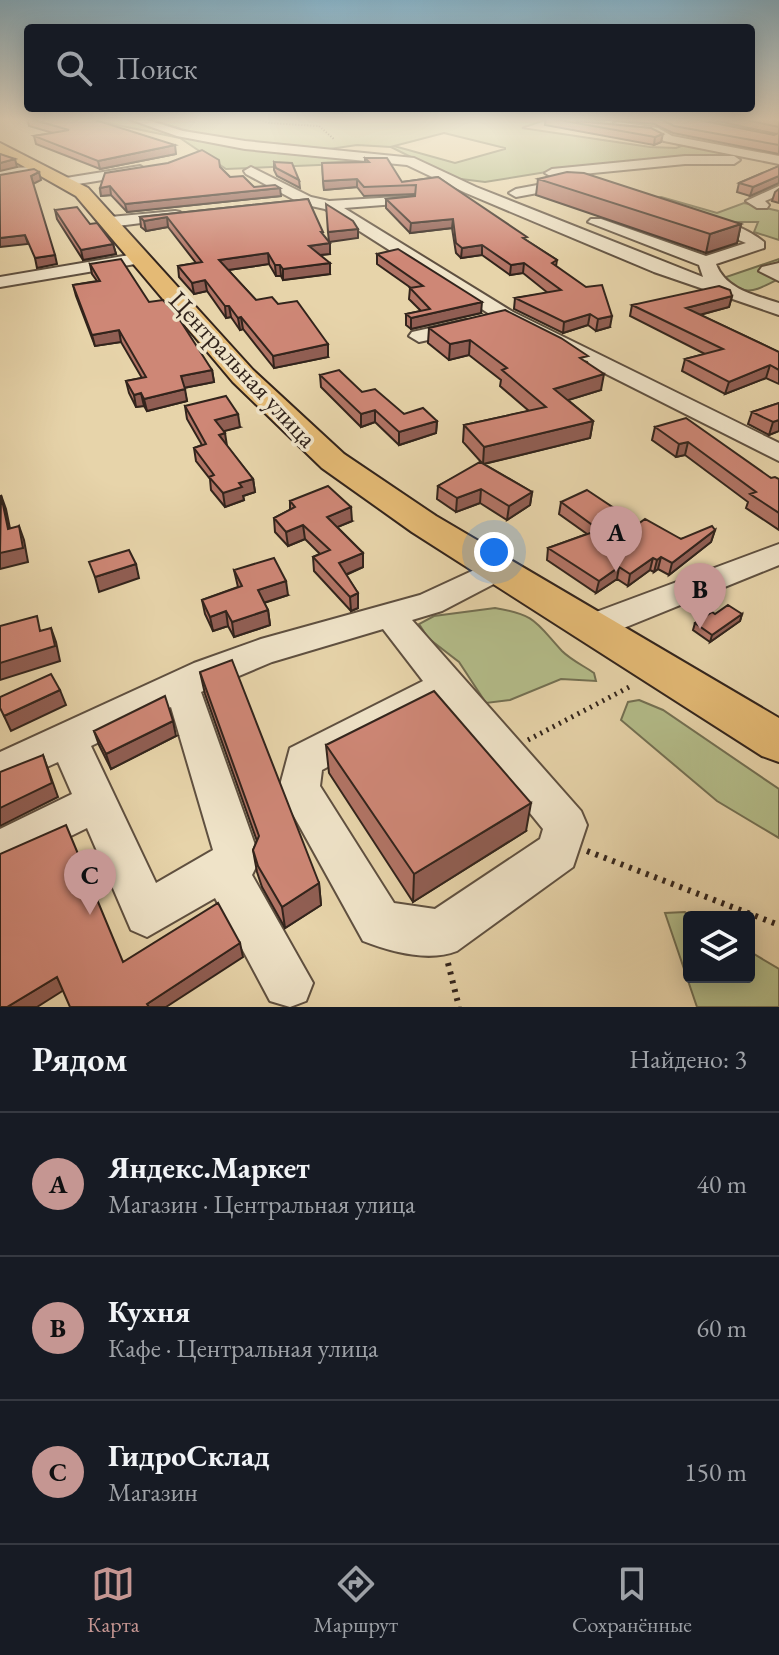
<!DOCTYPE html>
<html lang="ru">
<head>
<meta charset="utf-8">
<style>
  :root { --surface:#171b24; --page:#20242c; --text:#f1f3f6; --muted:#9ea1a6; --line:#363941; --accent:#c59692 }
  body { margin:0; font-family:"EB Garamond",serif; background:var(--page); color:var(--text) }
  .controls { position:absolute; right:24px; bottom:24px; display:grid; overflow:hidden; border-radius:8px; box-shadow:0 4px 20px #0003 }
  .controls button { width:72px; height:72px; display:grid; place-items:center; padding:0; border:0; border-bottom:2px solid var(--line); background:var(--surface); color:var(--text); font:40px sans-serif }
  .you { position:absolute; left:494px; top:552px; width:28px; height:28px; margin:-20px; border:6px solid #fff; border-radius:50%; background:#1a73e8; box-shadow:0 0 0 12px #1a73e833 }
  .badge { display:grid; place-items:center; width:52px; height:52px; border-radius:50%; background:var(--accent); color:#111; font-size:26px; font-weight:700 }
  .pin { position:absolute; translate:-50% -66px; filter:drop-shadow(0 2px 4px #0008) }
  .pin::after { content:''; position:absolute; top:42px; width:28px; height:24px; background:inherit; clip-path:polygon(0 0,100% 0,50% 100%) }
  .list { margin:0; padding:0; list-style:none }
  h2 { display:flex; justify-content:space-between; align-items:center; height:104px; margin:0; padding:0 32px; font-size:34px }
  h2 small { font-size:26px; font-weight:400; color:var(--muted) }
  .list li { display:grid; grid-template-columns:52px 1fr auto; gap:24px; align-items:center; box-sizing:border-box; height:144px; padding:0 32px; border-top:2px solid var(--line) }
  .list b { display:block; font-size:30px; white-space:nowrap }
  .list p { margin:0; font-size:26px; white-space:nowrap; color:var(--muted) }
  .list em { font-size:26px; font-style:normal; color:var(--muted) }
  .icon { flex:none; width:44px; height:44px; fill:none; stroke:currentColor; stroke-width:2; stroke-linecap:round; stroke-linejoin:round }
  .map { position:relative; flex:none; width:779px; height:1007px; overflow:hidden }
  .search { position:absolute; background:var(--surface); box-shadow:0 4px 20px #0003; left:24px; right:24px; top:24px; height:88px; display:flex; align-items:center; gap:20px; box-sizing:border-box; padding:0 28px; border-radius:8px; color:var(--muted); font-size:30px }
  .sheet { height:536px; background:var(--surface) }
  nav { display:flex; justify-content:space-around; align-items:center; box-sizing:border-box; height:112px; border-top:2px solid var(--line); background:var(--surface); font-size:22px; color:var(--muted) }
  nav a { display:grid; justify-items:center; gap:4px }
  nav .on { color:var(--accent) }
  .map>svg:first-child { display:block }
  .green { fill:#b4bd8a; stroke:#737053; stroke-width:2; fill-rule:evenodd }
  .lines { fill:none; stroke-linecap:round; stroke-linejoin:round }
  .minor-casing { stroke:#5f5040; stroke-width:4 }
  .major-casing { stroke:#32241c; stroke-width:4 }
  .path-far2 { stroke:#32241c; stroke-width:2; stroke-dasharray:1 2; stroke-linecap:butt }
  .path-far1 { stroke:#32241c; stroke-width:5; stroke-dasharray:2 5; stroke-linecap:butt }
  .path { stroke:#32241c; stroke-width:6; stroke-dasharray:3 6; stroke-linecap:butt }
  .minor { fill:#efe3c8; fill-rule:evenodd }
  .major { fill:#e4ba75; fill-rule:evenodd }
  .wall { fill:#b17465; stroke:#32241c; stroke-width:2 }
  .shaded-wall { fill:#905e53; stroke:#32241c; stroke-width:2 }
  .building { fill:#ce8776; stroke:#32241c; stroke-width:2 }
  .labels { text-anchor:middle; stroke-width:7; stroke-linejoin:round; paint-order:stroke }
  .far-street-label { font-size:26px; fill:#32241c; stroke:#efe3c8 }
</style>
</head>
<body>
<div class="map">
<svg width="779" height="1007" viewBox="0 0 779 1007">
  <rect width="100%" height="100%" fill="#e7d4aa"/>
  <filter id="stains"><feTurbulence type="fractalNoise" baseFrequency=".0025" numOctaves="4"/><feColorMatrix values="0 0 0 0 .2 0 0 0 0 .09 0 0 0 0 .02 0 0 0 .5 -.17"/></filter>
  <radialGradient id="worn" r=".72"><stop offset=".6" stop-color="#630" stop-opacity="0"/><stop offset="1" stop-color="#630" stop-opacity=".3"/></radialGradient>
  <path class="green" d="M83,118H126L172,133L390,162L226,169L180,138Z
    M144,118H586L605,121H542L522,128L650,147L676,148L687,144L731,152L716,158L571,168L485,182L453,178L391,147L357,145L309,152L212,138ZM444,133L505,148V149L455,163L394,146Z
    M661,197L717,213L744,203L779,211V240L754,232L758,222H721L652,199Z
    M779,259V279C751,292 749,297 723,278Z
    M495,608C537,615 536,623 562,651C571,660 584,666 594,673L596,681L561,679L510,700L486,703L459,662L428,638L419,624L434,616Z
    M639,700L663,710L779,789V838L717,801L621,720L628,702Z
    M685,912L693,917H689V977H749V951L779,969V1007H697L665,913Z"/>
  <g class="lines">
    <g class="minor-casing">
      <path id="minor" d="M126,118H141L183,131L245,141L414,158L476,187L703,277L699,265L588,222L591,219H601L706,256L746,243L695,222L698,219C717,216 748,229 764,242V248L716,264C726,290 755,295 779,303V315L654,272L466,193L407,165L245,149L177,136Z
        M618,122L658,128L672,136L779,156V164L664,141L651,133L614,127V123Z
        M685,156H734L740,160L734,164H685L552,177L545,173L552,169Z
        M140,166L146,170L145,173L66,186L59,182L66,178Z
        M31,167L36,168V174L0,177V169Z
        M251,167L311,197L329,201L414,196V202L409,203L344,208L513,312L779,443V461L499,320L325,209L302,204L246,174L244,171Z
        M575,178L580,179V185L516,197L509,193L516,189Z
        M779,186V195L765,201L769,205L767,208H757L746,201Z
        M175,211L180,212V218L110,227L102,222L110,217Z
        M141,253L149,258L147,262L0,287V277Z
        M779,263V281L759,271L762,267Z
        M466,320L476,326L473,330L419,342L409,336L412,332Z
        M779,544V565L604,636L592,639L580,636L575,627L580,618Z
        M498,559L509,562L513,569L509,576L442,611L412,620L581,811L587,825L573,867L457,951C429,962 391,952 363,941L279,789L290,748L423,681L383,629L272,662L201,692L260,859L252,875L313,983L306,1001L290,1007L270,1001L215,898L147,937L131,930L87,828L0,871V829L72,794L58,762L0,788V752L194,663L261,639L420,595ZM442,705L543,829L540,839L435,909L394,903L320,786L322,770ZM171,707L213,850L156,883L91,746Z"/>
    </g>
    <g class="major-casing">
      <path id="major" d="M0,143L88,188L253,370L344,454L436,516L779,718V762L762,756L412,532L322,468L233,382L76,196L0,153Z"/>
    </g>
    <path class="path-far2" d="M251,118L270,123L319,126L335,140"/>
    <path class="path-far1" d="M528,740L633,685"/>
    <path class="path" d="M587,851L779,925
      M448,963L459,1007"/>
    <use href="#minor" class="minor"/>
    <use href="#major" class="major"/>
  </g>
  <path class="wall" d="M27,118L176,154L100,169L36,144L34,136L53,133L29,126Z
    M546,118H578L575,119L576,121L651,128L661,142L654,145L545,125Z
    M588,118H690L774,135L777,134L703,118H779V154L673,133L654,124Z
    M365,158L402,182L438,177L526,240L557,260L556,266L610,327L596,331L588,325L563,333L514,309L515,298L548,293L523,273L510,275L482,255L461,258L456,253L452,228L410,233L386,208V199L415,196V194L364,196L357,187L324,190L322,163L365,162Z
    M274,162L299,180L300,188L277,176L274,170Z
    M779,166V183L750,196L737,192L739,183Z
    M220,167L230,177L254,187L281,196L127,212L111,195L101,196L100,188Z
    M538,179L741,224L737,243L706,253L536,195Z
    M779,189V203L772,201L775,192Z
    M308,199L330,254L320,255L330,274L283,280L281,276H276L269,264L228,270L256,300L328,357L274,368L243,329L240,330L231,317L226,318L207,291L194,294L179,277L178,266L196,263L168,227L146,231L141,227L140,217Z
    M55,210L90,224L113,244L116,254L83,260L57,219Z
    M377,254L481,313L411,329L406,325V314L421,311L409,299L410,288H411L377,264Z
    M90,264L149,302L212,370L214,382L184,388L187,401L147,411L144,406L136,407L129,393L126,381L142,378L121,342L95,346L76,296L73,285L97,281L92,274Z
    M732,296L729,307L700,315L779,352V384L766,378L725,394L682,371L685,359L705,354L630,316L632,305Z
    M429,328L587,362L601,390L568,400L593,421L590,438L484,464L532,492L530,505L507,520L480,503L456,512L437,499L438,486L482,463L463,442L464,425L529,411L500,386L501,380L469,355L449,360L428,343Z
    M320,375L362,392L404,414L437,421L436,433L399,445L375,422L361,427L321,387Z
    M779,403V431L769,435L748,424L752,412Z
    M185,406L240,427L223,431L226,445L253,479L255,492L243,496L244,500L225,507L211,490L210,479L196,461L194,448L202,445L187,419Z
    M655,427L771,478L779,479V530L746,508L748,502L685,455L676,457L652,440Z
    M290,501L352,521L337,527L363,553V567L346,575L358,593V608L351,611L314,571L313,557L320,554L305,539L288,546L275,532L274,518L290,510Z
    M561,502L638,524L681,539L715,530L711,542L669,575L658,569L654,572L650,570L628,586L617,579L596,593L547,560L548,548L587,534L559,514Z
    M234,570L288,595L264,603L268,610L270,625L234,637L228,626L213,631L205,614L202,600L238,587Z
    M715,614H742L740,621L710,642L693,630L695,623Z
    M200,672L319,883L321,905L285,928L262,887L257,872L253,850L257,841L205,694Z
    M94,731L176,736L111,769L99,745Z
    M326,745L526,831L413,902L329,773Z"/>
  <path class="shaded-wall" d="M663,134L661,142L654,145L655,137Z
    M175,145L176,154L100,169L98,161Z
    M15,159L17,167L0,171V163Z
    M39,172L41,180L33,184L31,176Z
    M779,176V183L750,196L753,187Z
    M357,179V187L324,190L323,181Z
    M110,186L111,195L101,196L100,188Z
    M280,188L281,196L127,212L125,204Z
    M167,217L168,227L146,231L144,221Z
    M453,219L452,228L410,233L411,223Z
    M741,224L737,243L706,253L710,234Z
    M358,229V238L329,242L328,232Z
    M25,235L28,244L0,247V238Z
    M330,243V254L310,256L309,246Z
    M113,244L116,254L83,260L81,250Z
    M482,245V255L461,258L462,248Z
    M268,253L269,264L221,271L219,260Z
    M55,255L57,264L37,268L35,258Z
    M330,263V274L283,280V269Z
    M524,263L523,273L510,275L511,265Z
    M275,265H280L281,276H276Z
    M205,280L207,291L194,294L192,283Z
    M732,296L729,307L684,319L686,308Z
    M482,302L481,313L411,329V318Z
    M225,306H229L231,317L226,318Z
    M590,314L588,325L563,333L564,322Z
    M612,316L610,327L596,331L598,319Z
    M241,317L243,329L240,330L238,318Z
    M119,330L121,342L95,346L92,335Z
    M470,340L469,355L449,360L450,344Z
    M328,344V357L274,368L273,356Z
    M770,365L766,378L725,394L729,382Z
    M212,370L214,382L183,388L181,376Z
    M604,374L601,390L552,405L554,389Z
    M185,389L187,401L147,411L144,399Z
    M141,393L144,406L136,407L134,395Z
    M375,410V422L361,427V414Z
    M238,414L240,427L217,433L215,420Z
    M779,420V431L769,435L773,422Z
    M437,421L436,433L399,445V432Z
    M593,421L590,438L483,464L484,447Z
    M225,433L227,446L219,435Z
    M688,442L685,455L676,457L679,444Z
    M253,479L255,492L243,496L244,500L225,507L223,493L239,483Z
    M481,489L480,503L456,512L457,498Z
    M532,492L530,505L507,520L509,506Z
    M1,495L6,509L13,543L8,529Z
    M351,507L352,521L328,531L327,517Z
    M303,525L305,539L288,546L286,532Z
    M19,526L24,540L28,562L0,569V553Z
    M715,530L711,542L669,575L672,563Z
    M363,553V567L340,577L339,563Z
    M661,557L658,569L654,572L657,560Z
    M653,558L650,570L628,586L630,574Z
    M136,564L139,578L99,592L95,577Z
    M619,567L617,579L596,593L599,581Z
    M286,581L288,595L260,604L258,590Z
    M358,593V608L351,611L350,597Z
    M268,610L270,625L234,637L232,622Z
    M226,611L228,626L213,631L210,617Z
    M742,614L740,621L710,642L712,635Z
    M51,628L56,642L60,661L0,680V663Z
    M60,690L66,705L11,731L4,716Z
    M173,721L176,736L111,769L106,754Z
    M43,755L58,797L0,826V808Z
    M531,803L526,831L413,902L414,874Z
    M319,883L321,905L285,928L282,907Z
    M240,943L243,957L166,1007H148L147,1004Z
    M57,977L64,990L37,1007H7Z"/>
  <path class="building" d="M27,118H89L175,145L98,161L34,136L69,130Z
    M548,118H574L576,121L651,128L663,134L655,137Z
    M658,118H689L774,135L779,133V145L674,126Z
    M737,118H779V127Z
    M202,150L219,160L220,167L230,177L243,176L254,187L275,185L280,188L125,204L110,186L100,188L105,173L168,163Z
    M0,154L15,159L0,163Z
    M365,158H387L402,182L438,177L527,237L523,238L557,260L552,263L586,287L602,285L612,316L598,319L590,314L564,322L515,298L561,290L524,263L511,265L482,245L462,248L456,243L453,219L411,223L386,199L415,196L416,185L364,187L357,179L323,181L322,163L369,162Z
    M274,162L292,163L299,180L276,168Z
    M779,166V176L753,187L739,183Z
    M34,169L39,172L31,176L55,255L35,258L25,235L0,238V175Z
    M567,172L584,173L741,224L710,234L538,179Z
    M308,199L323,232H321L330,243L309,246L330,263L283,269L280,265H275L268,253L219,260L256,300L272,297L278,304L297,301L328,344L273,356L241,317L238,318L229,306H225L205,280L192,283L178,266L202,262L167,217L144,221L140,217Z
    M326,204L353,221L358,229L328,232Z
    M77,207L90,224L97,223L113,244L81,250L55,210Z
    M398,249L482,302L411,318L406,314L430,309L410,288L423,286L377,254Z
    M121,259L149,302L163,300L176,314L212,370L181,376L185,389L144,399L141,393L134,395L126,381L146,377L119,330L92,335L73,285L100,281L90,264Z
    M719,286L730,290L732,296L686,308L779,352V370L770,365L729,382L685,359L723,349L632,305Z
    M505,310L561,338L588,356L580,358L604,374L554,389L593,421L484,447L464,425L546,407L502,370L507,368L470,340L450,344L429,328Z
    M339,370L362,392L375,389L404,414L423,408L437,421L399,432L375,410L361,414L320,375Z
    M226,396L238,414L215,420L225,433L219,435L253,479L239,483L242,487L223,493L209,477L214,475L194,448L206,444L185,406Z
    M779,403V420L773,422L752,412Z
    M686,418L771,478L775,477L779,479V513L750,494L756,492L688,442L679,444L655,427Z
    M480,462L532,492L509,506L481,489L457,498L438,486Z
    M328,486L351,507L327,517L363,553L339,563L358,593L350,597L313,557L330,550L303,525L286,532L274,518L295,507L290,501Z
    M587,490L638,524L645,519L681,539L712,526L715,530L672,563L661,557L657,560L653,558L630,574L619,567L599,581L548,548L599,530L561,502Z
    M1,495L8,529L19,526L23,548L0,553Z
    M129,550L136,564L95,577L89,562Z
    M274,558L286,581L258,590L268,610L232,622L226,611L210,617L202,600L242,586L234,570Z
    M728,605L742,614L712,635L695,623L712,612L715,614Z
    M37,616L40,631L51,628L55,646L0,663V626Z
    M232,660L319,883L282,907L258,866L253,850L259,836L200,672Z
    M51,674L60,690L4,716L0,708V697Z
    M434,691L531,803L414,874L326,745Z
    M165,696L173,721L106,754L94,731Z
    M43,755L52,783L0,808V772Z
    M66,825L123,962L218,903L240,943L147,1004L149,1007H70L57,977L7,1007H0V854Z"/>
  <linearGradient id="sky" x2="0" y2="1"><stop stop-color="#87b6ce"/><stop offset="0.46" stop-color="#f4ecd9"/><stop offset="1" stop-color="#f4ecd9" stop-opacity="0"/></linearGradient>
  <rect width="779" height="259" fill="url(#sky)"/>
  <g class="labels">
    <g class="far-street-label">
      <text transform="translate(243 369) rotate(47)" y="9">Центральная улица</text>
    </g>
  </g>
  <rect width="100%" height="100%" filter="url(#stains)"/>
  <rect width="100%" height="100%" fill="url(#worn)"/>
</svg>
<div class="controls">
<button><svg class="icon" aria-label="layers" viewBox="0 0 24 24"><path d="M12 4l9 5-9 5-9-5zM3 14l9 5 9-5"/></svg></button>
</div>
<div class="you"></div>
<div class="pin badge" style="left:616px;top:572px">A</div>
<div class="pin badge" style="left:700px;top:629px">B</div>
<div class="pin badge" style="left:90px;top:915px">C</div>
<div class="search"><svg class="icon" aria-label="search" viewBox="0 0 24 24"><circle cx="10" cy="10" r="6"/><path d="M15 15l6 6"/></svg>Поиск</div>
</div>
<section class="sheet">
<h2>Рядом<small>Найдено: 3</small></h2>
<ul class="list">
<li><span class="badge">A</span><div><b>Яндекс.Маркет</b><p>Магазин · Центральная улица</p></div><em>40 m</em></li>
<li><span class="badge">B</span><div><b>Кухня</b><p>Кафе · Центральная улица</p></div><em>60 m</em></li>
<li><span class="badge">C</span><div><b>ГидроСклад</b><p>Магазин</p></div><em>150 m</em></li>
</ul>
</section>
<nav>
<a class="on"><svg class="icon" aria-label="map" viewBox="0 0 24 24"><path d="M3 6l6-2 6 2 6-2v14l-6 2-6-2-6 2zM9 4v14M15 6v14"/></svg>Карта</a>
<a><svg class="icon" aria-label="directions" viewBox="0 0 24 24"><path d="M12 3l9 9-9 9-9-9zM9 14v-3h6M13 9l2 2-2 2"/></svg>Маршрут</a>
<a><svg class="icon" aria-label="saved" viewBox="0 0 24 24"><path d="M7 4h10v16l-5-4-5 4z"/></svg>Сохранённые</a>
</nav>
</body>
</html>
